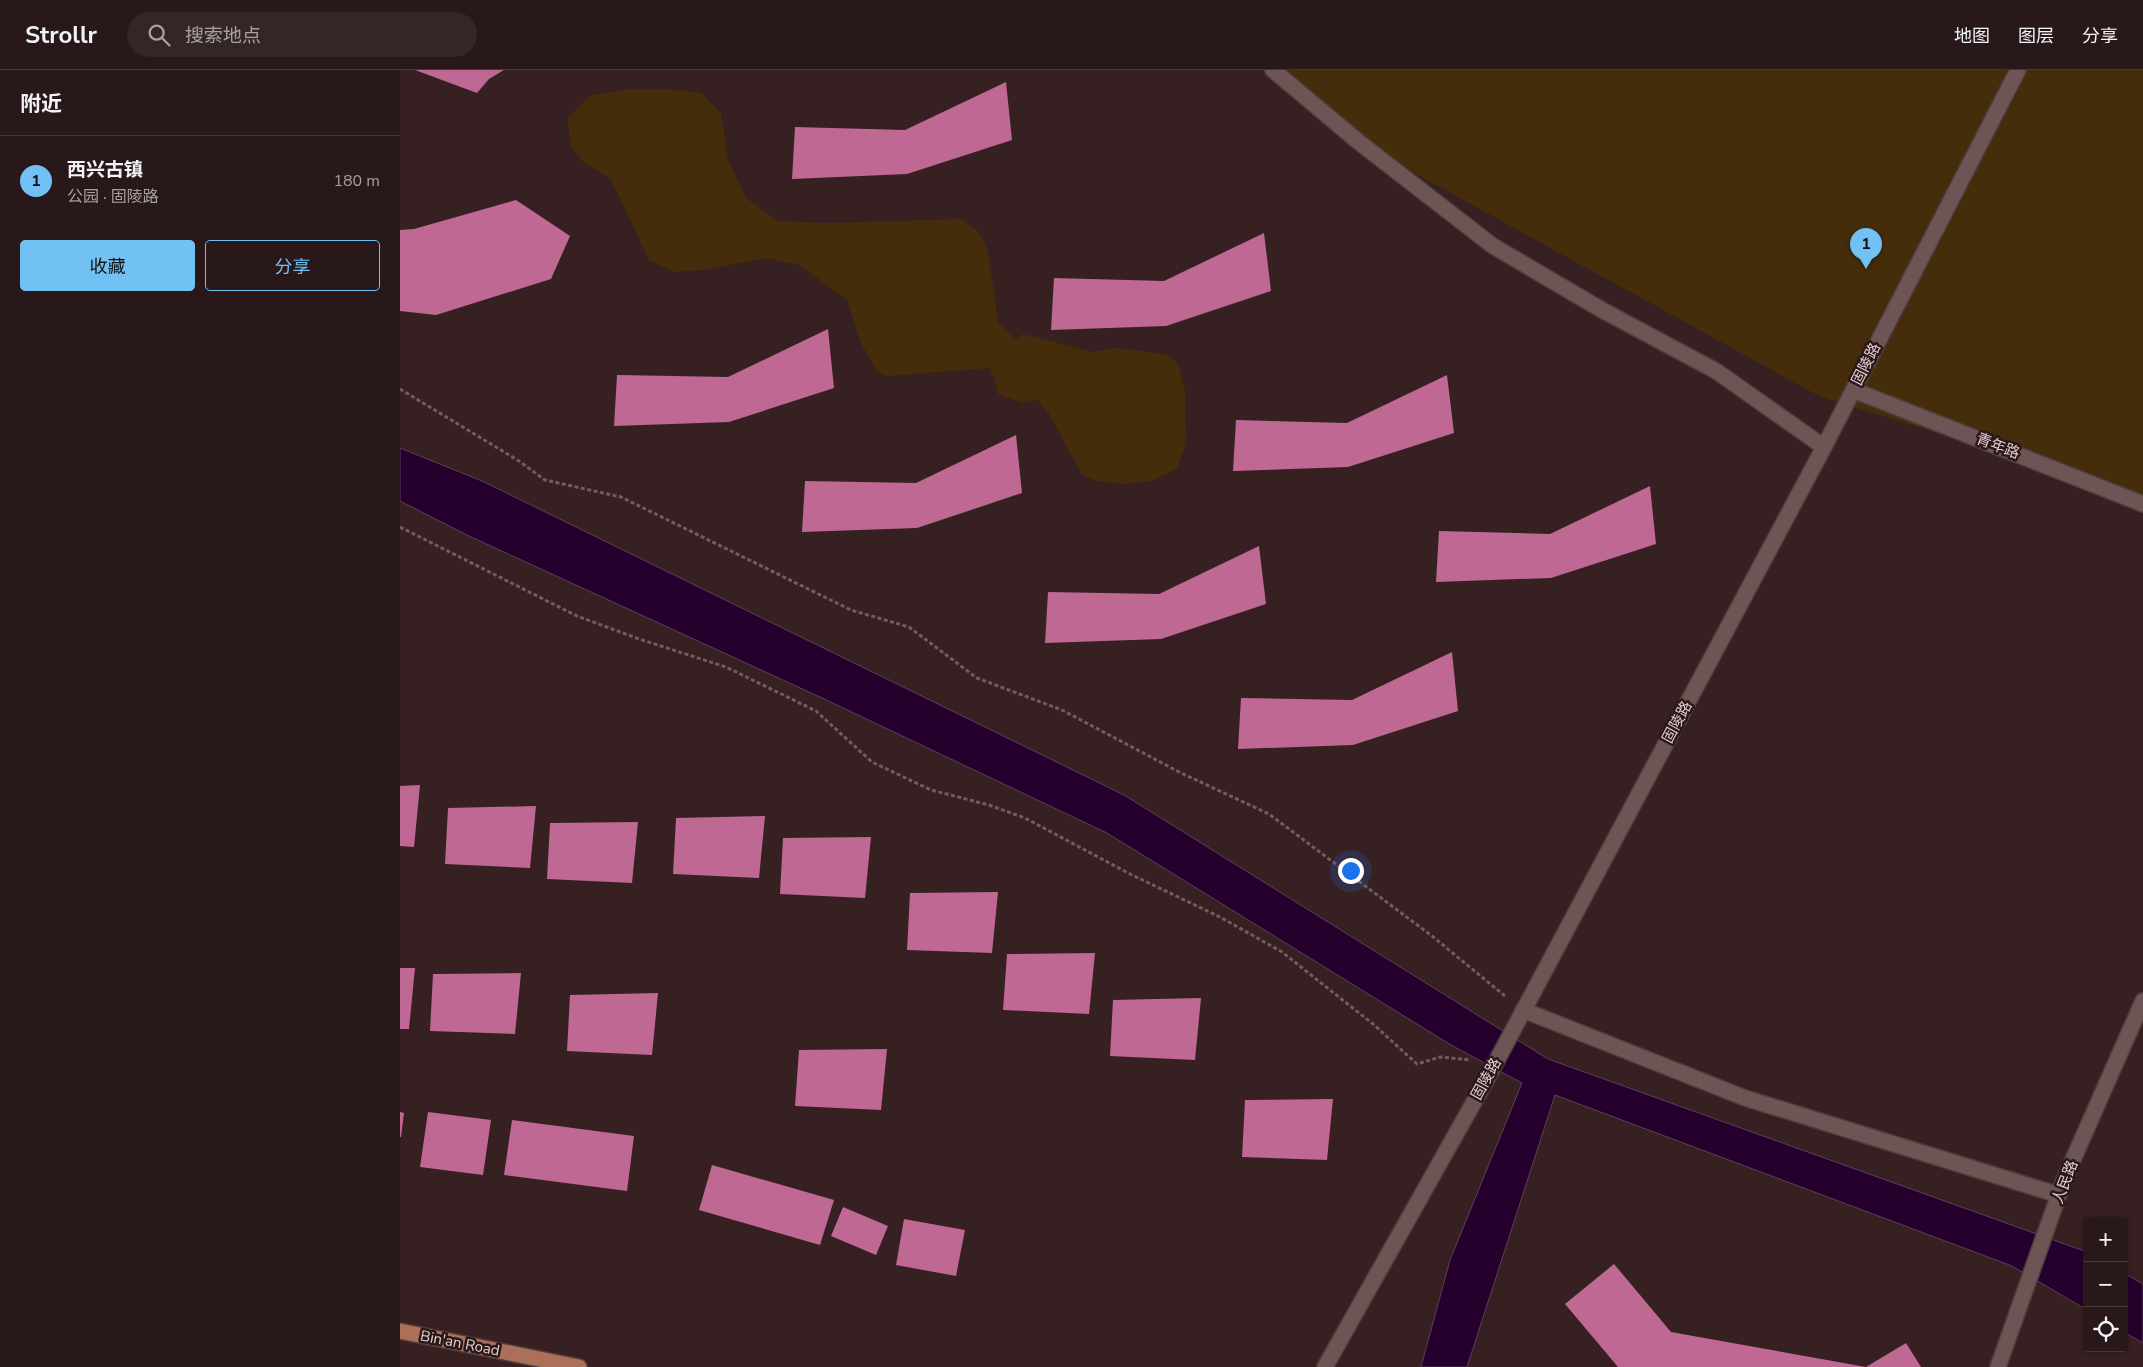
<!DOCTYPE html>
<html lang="zh">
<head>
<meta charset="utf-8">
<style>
  :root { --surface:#281819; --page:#342526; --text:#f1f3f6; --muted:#a5a0a2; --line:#443738; --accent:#72c1f5 }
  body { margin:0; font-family:"Nunito Sans","Noto Sans SC",sans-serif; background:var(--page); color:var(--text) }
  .controls { position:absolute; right:15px; bottom:15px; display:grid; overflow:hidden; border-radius:5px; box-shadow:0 1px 4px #0004 }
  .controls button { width:45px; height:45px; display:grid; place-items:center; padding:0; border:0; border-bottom:1px solid var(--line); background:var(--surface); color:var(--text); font:25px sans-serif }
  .you { position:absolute; left:950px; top:800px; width:18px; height:18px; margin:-12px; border:4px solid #fff; border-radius:50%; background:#1a73e8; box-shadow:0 0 0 8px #1a73e833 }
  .badge { display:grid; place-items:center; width:32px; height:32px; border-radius:50%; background:var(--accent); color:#111; font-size:16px; font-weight:700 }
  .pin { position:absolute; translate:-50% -41px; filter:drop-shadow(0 1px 2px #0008) }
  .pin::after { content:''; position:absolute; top:26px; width:18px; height:15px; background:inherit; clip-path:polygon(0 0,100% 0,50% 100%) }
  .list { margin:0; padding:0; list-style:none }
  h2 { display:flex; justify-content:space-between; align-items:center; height:65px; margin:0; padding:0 20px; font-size:21px }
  h2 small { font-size:16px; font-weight:400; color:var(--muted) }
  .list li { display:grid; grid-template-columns:32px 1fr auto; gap:15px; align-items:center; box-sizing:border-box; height:90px; padding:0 20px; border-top:1px solid var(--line) }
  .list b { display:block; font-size:19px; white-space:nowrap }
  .list p { margin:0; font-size:16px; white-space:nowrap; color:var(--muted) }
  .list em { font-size:16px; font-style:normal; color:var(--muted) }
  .actions { display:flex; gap:10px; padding:15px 20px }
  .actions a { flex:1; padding:11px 0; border:1px solid var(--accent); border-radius:5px; text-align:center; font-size:18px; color:var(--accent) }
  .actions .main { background:var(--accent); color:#111 }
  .icon { flex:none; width:28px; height:28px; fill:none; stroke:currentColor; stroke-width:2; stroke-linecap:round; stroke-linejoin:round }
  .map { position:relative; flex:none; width:1743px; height:1297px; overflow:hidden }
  header { display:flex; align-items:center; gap:30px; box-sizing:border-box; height:70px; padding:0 25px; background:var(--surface); border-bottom:1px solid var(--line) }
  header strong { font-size:24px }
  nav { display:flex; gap:28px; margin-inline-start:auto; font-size:18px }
  .search { width:350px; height:45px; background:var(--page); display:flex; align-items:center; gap:12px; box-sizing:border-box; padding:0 18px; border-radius:28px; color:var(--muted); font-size:19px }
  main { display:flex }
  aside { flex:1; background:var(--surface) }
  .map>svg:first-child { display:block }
  .green { fill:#452d0b }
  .water { fill:#25002c; stroke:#5d3f5e }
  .building { fill:#bf6894 }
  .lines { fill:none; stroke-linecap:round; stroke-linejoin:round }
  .minor-casing { stroke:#4f3d3e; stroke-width:18 }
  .major-casing { stroke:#4f3d3e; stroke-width:18 }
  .path { stroke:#705d5e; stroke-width:3; stroke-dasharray:4 2.5; stroke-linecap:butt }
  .minor { stroke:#6e5555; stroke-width:15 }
  .major { stroke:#ac6f58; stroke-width:15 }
  .labels { text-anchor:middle; stroke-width:5; stroke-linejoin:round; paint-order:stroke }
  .street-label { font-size:15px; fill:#e0d1d1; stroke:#2c1718 }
</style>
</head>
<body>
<header>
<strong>Strollr</strong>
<div class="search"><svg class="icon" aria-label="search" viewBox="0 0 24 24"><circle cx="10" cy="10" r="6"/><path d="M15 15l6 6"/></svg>搜索地点</div>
<nav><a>地图</a><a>图层</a><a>分享</a></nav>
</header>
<main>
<aside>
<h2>附近<small></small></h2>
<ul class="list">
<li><span class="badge">1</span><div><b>西兴古镇</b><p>公园 · 固陵路</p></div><em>180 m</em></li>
</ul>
<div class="actions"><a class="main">收藏</a><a>分享</a></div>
</aside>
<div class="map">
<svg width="1743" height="1297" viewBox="0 0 1743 1297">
  <rect width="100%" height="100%" fill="#362021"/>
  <path class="green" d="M877,0H1743V428L1419,326L960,73Z
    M229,19H265L301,23L321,43L328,89L346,128L378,151L429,153L561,149L578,161L588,181L598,252L616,269L623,264L692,282L718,278L769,285L779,296L785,321L786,373L777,399L751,411L724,414L696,411L682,405L648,342L637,329L623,333L599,325L590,298L489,306L477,302L461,273L447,230L399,195L366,188L303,200L274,202L249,190L211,109L183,92L171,77L167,48L191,25Z"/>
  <path class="water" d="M0,378L82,411L724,725L1148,989L1687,1182V1240L1612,1196L1155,1025L1067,1297H1021L1050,1190L1122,1013L1051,975L707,763L420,627L69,466L0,431Z
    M1724,1203L1743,1214V1273L1724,1262Z"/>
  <path class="building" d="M15,0H104L89,9L77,23Z
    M606,12L612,70L507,104L392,109L395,57L505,60Z
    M116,130L170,166L151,209L36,245L0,241V160L14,159Z
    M864,163L871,221L766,256L651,260L654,208L764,211Z
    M428,259L434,318L329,352L214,356L217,305L328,307Z
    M1047,305L1054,363L948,397L833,401L836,350L947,353Z
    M616,365L622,423L517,458L402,462L405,411L516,413Z
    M1250,416L1256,474L1151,508L1036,512L1039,461L1150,464Z
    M859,476L866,534L761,569L645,573L648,522L759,524Z
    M1052,582L1058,641L953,675L838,679L841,628L952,630Z
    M20,715L14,777L0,776V716Z
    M136,736L130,798L45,794L48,738Z
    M365,746L359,808L273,804L276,748Z
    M238,752L232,813L147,809L150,753Z
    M471,767L465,828L380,824L383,768Z
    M598,822L592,883L507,880L510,823Z
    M695,883L689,944L603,940L607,884Z
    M0,898H15L9,959H0Z
    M121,903L115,964L30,961L33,904Z
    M258,923L252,985L167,981L170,925Z
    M801,928L795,990L710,986L713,930Z
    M487,979L481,1040L395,1036L399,980Z
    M933,1029L927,1090L842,1087L845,1030Z
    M0,1042L4,1043L1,1067H0Z
    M28,1042L91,1050L83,1105L20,1097Z
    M112,1050L234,1066L227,1121L104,1105Z
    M312,1095L434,1130L420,1175L299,1140Z
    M443,1137L488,1156L476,1185L431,1166Z
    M504,1149L565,1160L556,1206L496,1195Z
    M1214,1194L1271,1262L1466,1297H1218L1165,1234Z
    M1506,1273L1521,1297H1466Z"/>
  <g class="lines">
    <g class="minor-casing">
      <path id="minor" d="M873,0L960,73L1093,176L1202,240L1316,301L1424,377
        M1453,320L1743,434
        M1123,940L1345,1028L1659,1125
        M925,1297L1088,1007L1424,377L1618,0
        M1598,1297L1664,1110L1743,931"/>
    </g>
    <g class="major-casing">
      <path id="major" d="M0,1261L179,1297"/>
    </g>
    <path class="path" d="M0,319L119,391L145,410L221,427L451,540L509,557L577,608L662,640L781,703L869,744L1032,866L1105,926
      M0,457L177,546L239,569L326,597L416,641L472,692L531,720L589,735L625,748L730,804L820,847L882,882L973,954L1017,994L1040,987L1071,990"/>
    <use href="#minor" class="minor"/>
    <use href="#major" class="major"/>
  </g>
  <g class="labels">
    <g class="street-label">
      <text transform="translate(1466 294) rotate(-63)" y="5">固陵路</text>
      <text transform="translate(1598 376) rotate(21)" y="5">青年路</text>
      <text transform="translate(1277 652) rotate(-62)" y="5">固陵路</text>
      <text transform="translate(1086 1009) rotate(-61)" y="5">固陵路</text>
      <text transform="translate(1665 1112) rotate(-69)" y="5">人民路</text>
      <text transform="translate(60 1273) rotate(11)" y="5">Bin'an Road</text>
    </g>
  </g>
</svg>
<div class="controls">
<button>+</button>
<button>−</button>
<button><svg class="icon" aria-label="locate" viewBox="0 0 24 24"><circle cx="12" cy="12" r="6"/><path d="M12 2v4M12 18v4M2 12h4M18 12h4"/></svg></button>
</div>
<div class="you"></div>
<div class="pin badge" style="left:1466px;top:199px">1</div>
</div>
</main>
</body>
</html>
